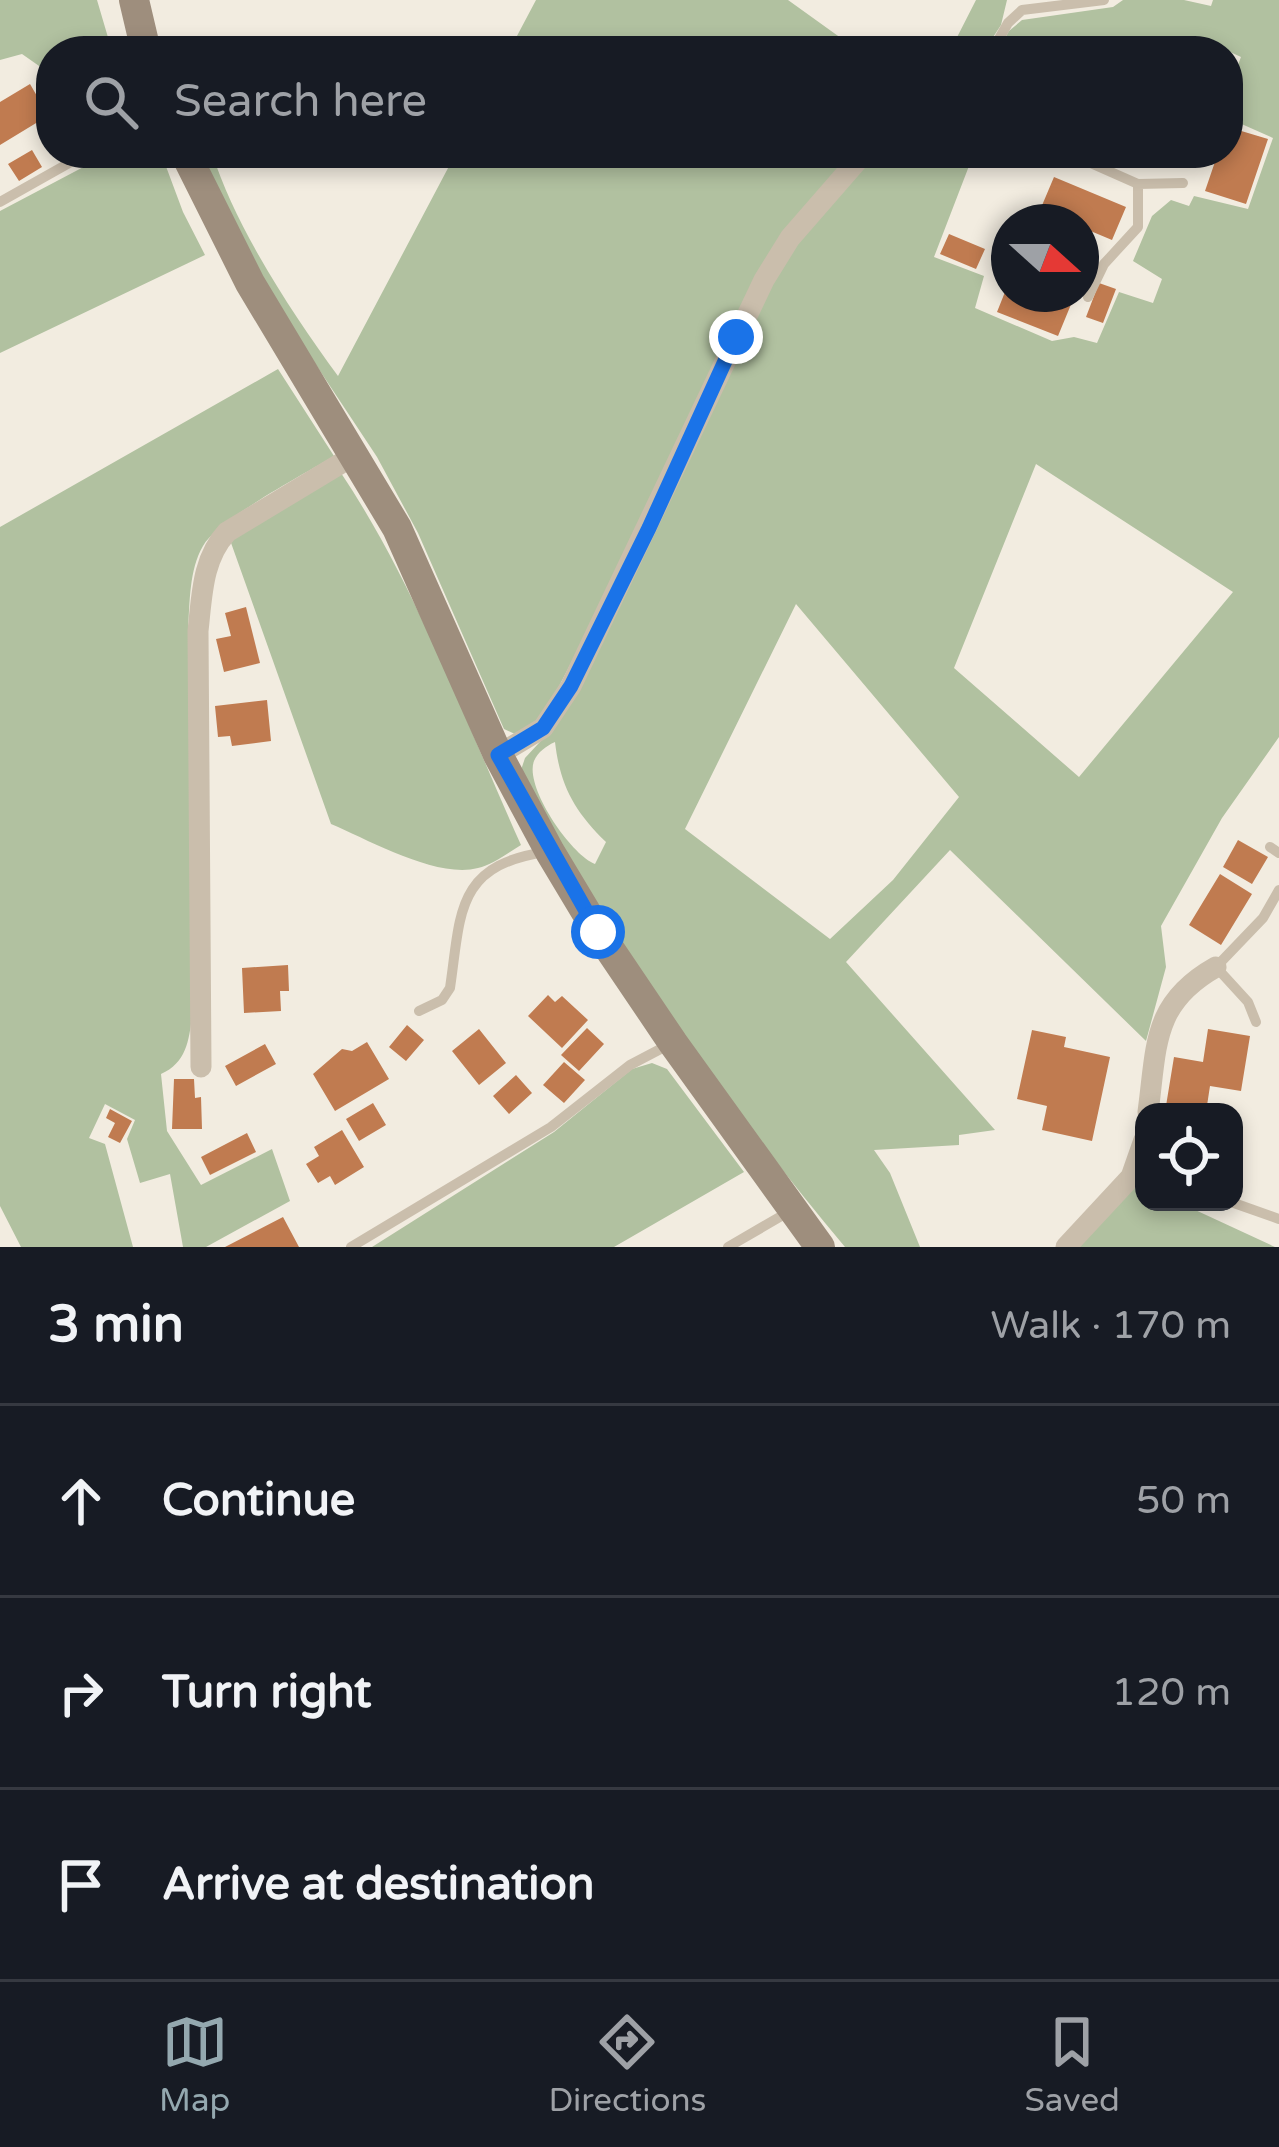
<!DOCTYPE html>
<html lang="en">
<head>
<meta charset="utf-8">
<style>
  :root { --surface:#171b24; --page:#242831; --text:#f1f3f6; --muted:#9ea1a6; --line:#363941; --accent:#94a8af }
  body { margin:0; font-family:"Varela Round",sans-serif; background:var(--page); color:var(--text) }
  .controls { position:absolute; right:36px; bottom:36px; display:grid; overflow:hidden; border-radius:24px; box-shadow:0 6px 18px #0003 }
  .controls button { width:108px; height:108px; display:grid; place-items:center; padding:0; border:0; border-bottom:3px solid var(--line); background:var(--surface); color:var(--text); font:60px sans-serif }
  .compass { position:absolute; left:991px; top:204px; width:108px; height:108px; border-radius:50%; background:var(--surface); box-shadow:0 6px 18px #0003; rotate:111deg }
  .stop { position:absolute; width:36px; height:36px; margin:-27px; border:9px solid #1a73e8; border-radius:50%; background:#fff }
  .stop.end { background:#1a73e8; border-color:#fff; box-shadow:0 3px 12px #0008 }
  .list { margin:0; padding:0; list-style:none }
  h2 { display:flex; justify-content:space-between; align-items:center; height:156px; margin:0; padding:0 48px; font-size:51px }
  h2 small { font-size:39px; font-weight:400; color:var(--muted) }
  .list li { display:grid; grid-template-columns:78px 1fr auto; gap:36px; align-items:center; box-sizing:border-box; height:192px; padding:0 48px; border-top:3px solid var(--line) }
  .list b { display:block; font-size:45px; white-space:nowrap }
  .list em { font-size:39px; font-style:normal; color:var(--muted) }
  .icon { flex:none; width:66px; height:66px; fill:none; stroke:currentColor; stroke-width:2; stroke-linecap:round; stroke-linejoin:round }
  .map { position:relative; flex:none; width:1279px; height:1247px; overflow:hidden }
  .search { position:absolute; background:var(--surface); box-shadow:0 6px 18px #0003; left:36px; right:36px; top:36px; height:132px; display:flex; align-items:center; gap:30px; box-sizing:border-box; padding:0 42px; border-radius:48px; color:var(--muted); font-size:45px }
  .sheet { height:732px; background:var(--surface) }
  nav { display:flex; justify-content:space-around; align-items:center; box-sizing:border-box; height:168px; border-top:3px solid var(--line); background:var(--surface); font-size:33px; color:var(--muted) }
  nav a { display:grid; justify-items:center; gap:6px }
  nav .on { color:var(--accent) }
  .map>svg:first-child { display:block }
  .green { fill:#b1c1a0; fill-rule:evenodd }
  .building { fill:#c07b50 }
  .lines { fill:none; stroke-linecap:round; stroke-linejoin:round }
  .service { stroke:#cabeac; stroke-width:10 }
  .minor { stroke:#cabeac; stroke-width:21 }
  .secondary { stroke:#9e8e7d; stroke-width:30 }
  .route { stroke:#1a73e8; stroke-width:15 }
</style>
</head>
<body>
<div class="map">
<svg width="1279" height="1247" viewBox="0 0 1279 1247">
  <rect width="100%" height="100%" fill="#f2ece0"/>
  <path class="green" d="M0,0H97L112,51H51V65L42,68L22,54L0,60Z
    M536,0H788L859,51H509Z
    M976,0H1007L1001,25L984,51H950Z
    M1123,0H1184L1211,6L1213,0H1279V737L1222,818L1161,926L1166,967L1146,1041L950,850L846,962L995,1130L959,1135V1145L874,1150L890,1173L920,1247H845C755,1140 672,1025 596,906C568,863 546,815 521,770L525,758L551,730L769,280L855,170L875,153H974L934,257L984,276L975,308L1052,341L1074,337L1097,343L1119,292L1153,303L1162,279L1133,261L1152,216L1171,200L1189,206L1194,196L1248,209L1273,138L1228,118V91L1241,57L1215,45L1212,51H998L1009,31L1022,20L1113,7ZM1036,464L1233,592L1079,777L954,668ZM796,604L959,797L893,880L830,939L685,829ZM555,742C560,785 574,811 606,842L595,864C571,855 524,787 534,761C538,752 546,746 555,742Z
    M110,153H161L183,212L205,255L0,353V211Z
    M199,153H212C236,228 291,312 338,376L456,153H853L812,198L541,721L517,735L504,729L418,533L377,457L281,312Z
    M278,369L334,456C305,474 218,519 203,546C189,570 190,602 188,629L192,1016C189,1041 186,1063 161,1074L167,1131L201,1185L272,1149L290,1201L206,1247H183L170,1174L140,1183L127,1139L135,1120L105,1104L89,1138L105,1144L133,1247H21L0,1206V527Z
    M341,473C417,587 465,721 521,845C508,853 492,865 478,868C437,879 369,840 331,824L230,540Z
    M652,1063L667,1069L744,1172L614,1247H372L554,1132L632,1069Z
    M1138,1184L1144,1187V1202H1178L1275,1247H1076Z"/>
  <path class="building" d="M30,84L37,96L51,87V114L0,145V102Z
    M1228,127L1268,139L1246,204L1205,191L1218,153H1228Z
    M32,150L42,167L19,181L8,164Z
    M1054,177L1126,207L1112,240L1081,227V222H1035Z
    M949,234L985,249L976,269L940,254Z
    M1009,282V294H1053L1072,302L1058,336L997,312Z
    M1099,283L1116,289L1103,323L1086,317Z
    M246,607L260,663L224,672L216,639L231,636L225,613Z
    M267,700L271,741L232,746L230,736L218,737L215,706Z
    M1238,840L1268,857L1252,884L1223,867Z
    M1220,874L1252,894L1221,945L1189,925Z
    M288,965L289,991H280L281,1011L244,1013L242,968Z
    M548,995L555,1002L562,996L588,1020L562,1048L528,1016Z
    M407,1025L424,1040L406,1061L389,1047Z
    M587,1028L604,1044L579,1071L561,1055Z
    M479,1029L506,1063L479,1085L452,1051Z
    M1208,1029L1250,1036L1241,1091L1210,1086L1206,1112H1165L1174,1057L1203,1062Z
    M1032,1030L1066,1037L1064,1047L1110,1057L1092,1141L1042,1130L1047,1106L1017,1099Z
    M367,1042L389,1079L335,1111L313,1074L342,1049L352,1051Z
    M265,1044L276,1064L236,1086L225,1066Z
    M564,1062L585,1080L564,1103L543,1085Z
    M516,1075L532,1093L509,1114L493,1096Z
    M174,1079H194L195,1098L201,1097L202,1129H172Z
    M373,1103L386,1125L359,1141L346,1119Z
    M110,1109L132,1121L120,1143L108,1137L115,1123L106,1118Z
    M342,1130L364,1167L335,1185L330,1176L318,1183L306,1164L319,1156L314,1147Z
    M247,1133L256,1152L210,1175L201,1157Z
    M283,1217L299,1247H225Z"/>
  <g class="lines">
    <path class="service" d="M992,51L1008,23L1022,10L1104,0
      M1068,153L1138,184L1183,183
      M0,202L87,153
      M1088,297L1104,264L1138,227V184
      M1270,847L1279,853
      M419,1011L442,1000L450,988C461,914 455,865 546,852
      M1256,1022L1248,1002L1216,967L1263,918L1279,890
      M1231,1202L1279,1219
      M351,1247L551,1127L630,1065L670,1044
      M728,1247L790,1211"/>
    <path class="minor" d="M498,755L543,728L571,686L764,280L790,238L864,153
      M201,1067L198,631C202,596 202,559 227,532L353,456
      M1148,1112C1157,1045 1152,1003 1216,967
      M1066,1247L1131,1177L1144,1140"/>
    <path class="secondary" d="M134,0L146,51
      M185,153L250,283L397,528L498,755L550,852L598,932L673,1043L820,1247"/>
  </g>
  <g class="lines">
    <path class="route" d="M598,932L498,755L543,728L571,686L649,528L736,337"/>
  </g>
</svg>
<div class="controls">
<button><svg class="icon" aria-label="locate" viewBox="0 0 24 24"><circle cx="12" cy="12" r="6"/><path d="M12 2v4M12 18v4M2 12h4M18 12h4"/></svg></button>
</div>
<svg class="compass" viewBox="-18 -18 36 36"><path d="M0-13l5 13h-10z" fill="#e53935"/><path d="M0 13l5-13h-10z" fill="#9ea1a6"/></svg>
<div class="stop" style="left:598px;top:932px"></div>
<div class="stop end" style="left:736px;top:337px"></div>
<div class="search"><svg class="icon" aria-label="search" viewBox="0 0 24 24"><circle cx="10" cy="10" r="6"/><path d="M15 15l6 6"/></svg>Search here</div>
</div>
<section class="sheet">
<h2>3 min<small>Walk · 170 m</small></h2>
<ul class="list">
<li><svg class="icon" aria-label="ahead" viewBox="0 0 24 24"><path d="M12 20V5M6 11l6-6 6 6"/></svg><div><b>Continue</b></div><em>50 m</em></li>
<li><svg class="icon" aria-label="right" viewBox="0 0 24 24"><path d="M7 20v-9h11M14 6l5 5-5 5"/></svg><div><b>Turn right</b></div><em>120 m</em></li>
<li><svg class="icon" aria-label="arrive" viewBox="0 0 24 24"><path d="M6 21V4h12l-3 4 3 4H6"/></svg><div><b>Arrive at destination</b></div></li>
</ul>
</section>
<nav>
<a class="on"><svg class="icon" aria-label="map" viewBox="0 0 24 24"><path d="M3 6l6-2 6 2 6-2v14l-6 2-6-2-6 2zM9 4v14M15 6v14"/></svg>Map</a>
<a><svg class="icon" aria-label="directions" viewBox="0 0 24 24"><path d="M12 3l9 9-9 9-9-9zM9 14v-3h6M13 9l2 2-2 2"/></svg>Directions</a>
<a><svg class="icon" aria-label="saved" viewBox="0 0 24 24"><path d="M7 4h10v16l-5-4-5 4z"/></svg>Saved</a>
</nav>
</body>
</html>
